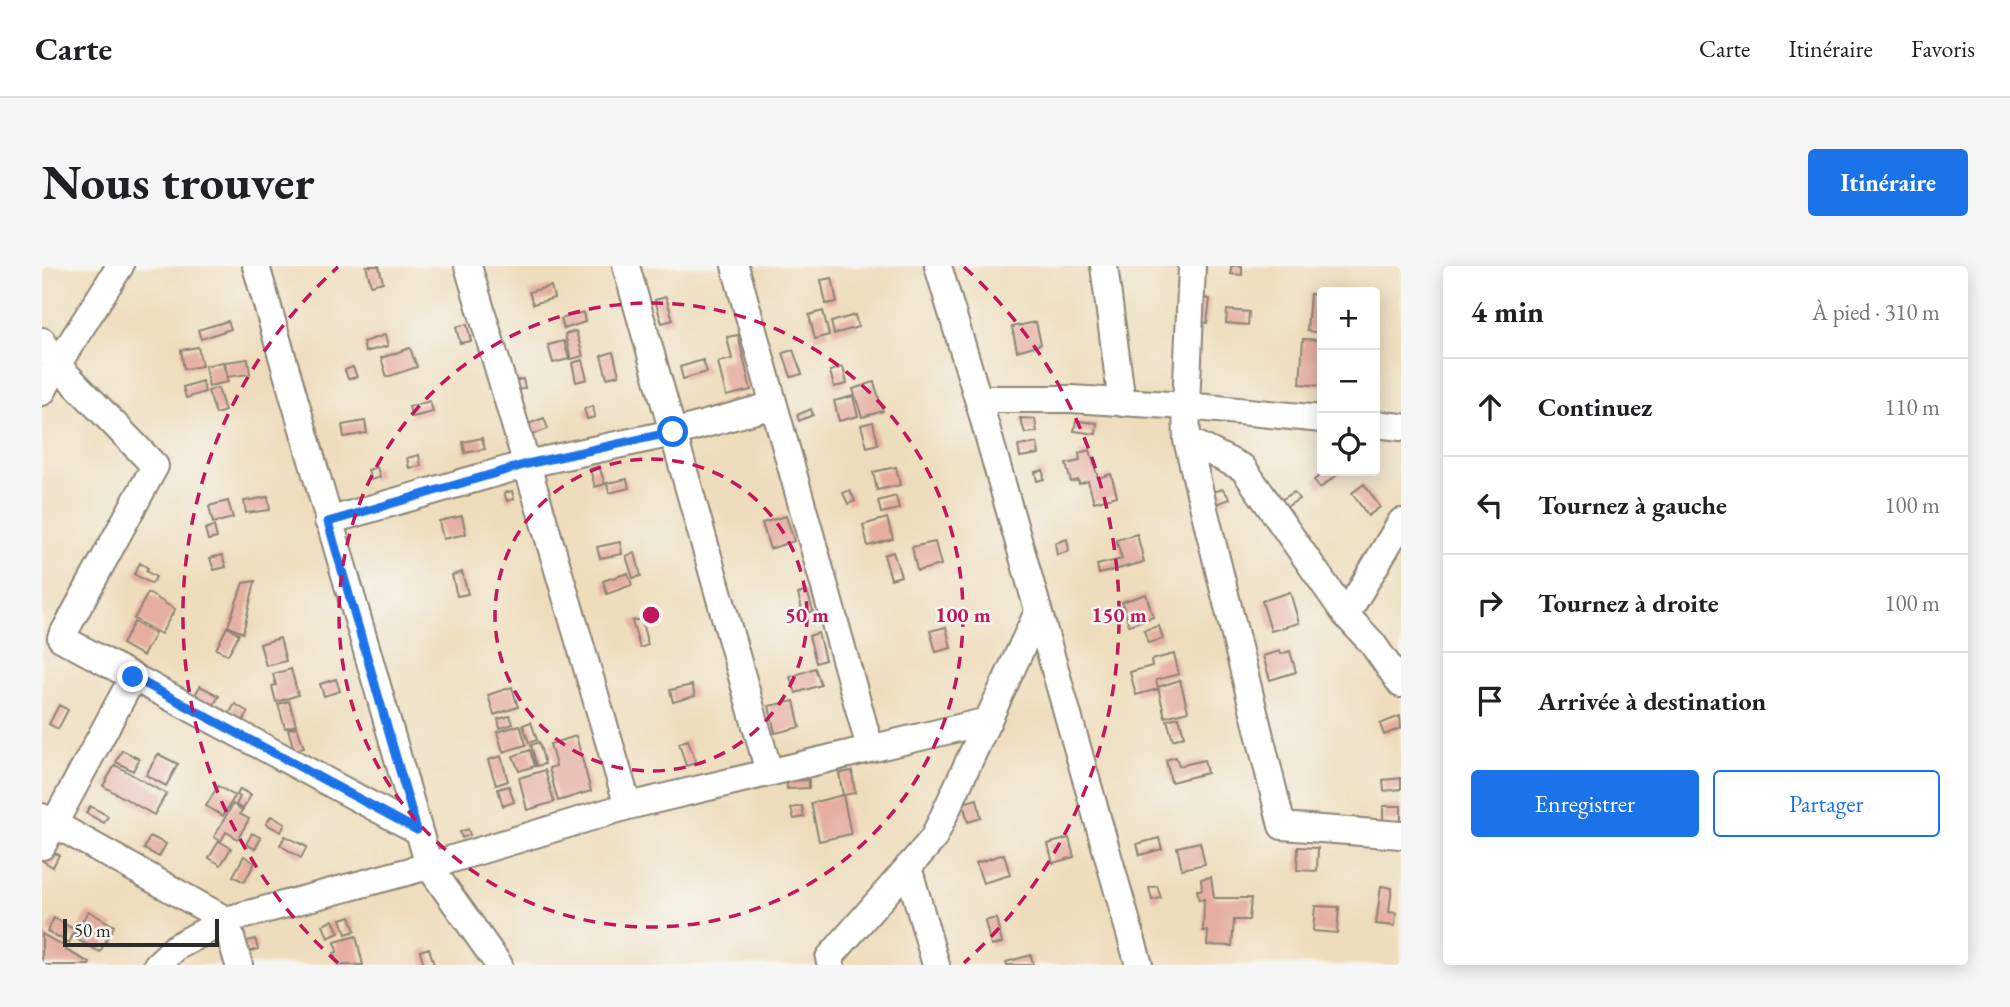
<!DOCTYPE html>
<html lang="fr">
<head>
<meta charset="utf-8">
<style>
  :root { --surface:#fff; --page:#f6f6f6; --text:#202124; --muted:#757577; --line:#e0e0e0; --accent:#1a73e8 }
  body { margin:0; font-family:"EB Garamond",serif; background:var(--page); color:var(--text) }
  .controls { position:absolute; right:21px; top:21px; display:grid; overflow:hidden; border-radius:7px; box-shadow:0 4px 18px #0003 }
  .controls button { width:63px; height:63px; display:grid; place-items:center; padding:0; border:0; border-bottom:2px solid var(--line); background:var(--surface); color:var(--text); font:35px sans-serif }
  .scale { position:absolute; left:21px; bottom:18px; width:156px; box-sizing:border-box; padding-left:7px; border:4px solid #2b2b2b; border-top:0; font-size:19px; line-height:24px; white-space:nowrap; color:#2b2b2b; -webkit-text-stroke:5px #f6f6f2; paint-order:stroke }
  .stop { position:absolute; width:21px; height:21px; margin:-16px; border:5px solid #1a73e8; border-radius:50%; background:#fff }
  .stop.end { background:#1a73e8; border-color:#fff; box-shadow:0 2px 7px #0008 }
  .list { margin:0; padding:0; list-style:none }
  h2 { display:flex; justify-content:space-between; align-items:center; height:91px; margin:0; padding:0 28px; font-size:30px }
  h2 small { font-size:23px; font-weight:400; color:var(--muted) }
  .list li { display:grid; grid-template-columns:46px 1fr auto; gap:21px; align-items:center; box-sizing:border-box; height:98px; padding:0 28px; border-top:2px solid var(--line) }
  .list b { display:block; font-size:26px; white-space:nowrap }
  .list em { font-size:23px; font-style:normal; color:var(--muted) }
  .actions { display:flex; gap:14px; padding:21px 28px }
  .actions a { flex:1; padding:16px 0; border:2px solid var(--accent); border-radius:7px; text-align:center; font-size:24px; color:var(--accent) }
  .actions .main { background:var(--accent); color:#fff }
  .icon { flex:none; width:38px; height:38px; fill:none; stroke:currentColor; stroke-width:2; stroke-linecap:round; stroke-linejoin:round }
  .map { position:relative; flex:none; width:1359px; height:699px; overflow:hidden; border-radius:7px }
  header { display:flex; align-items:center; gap:42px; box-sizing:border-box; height:98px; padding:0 35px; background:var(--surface); border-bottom:2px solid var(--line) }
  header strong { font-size:33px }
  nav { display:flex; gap:38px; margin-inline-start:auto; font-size:24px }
  .intro { display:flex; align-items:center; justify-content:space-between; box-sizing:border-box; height:168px; padding:0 42px }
  h1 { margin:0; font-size:49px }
  .button { padding:18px 32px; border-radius:7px; background:var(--accent); color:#fff; font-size:24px; font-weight:700 }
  main { display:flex; gap:42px; padding:0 42px }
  aside { flex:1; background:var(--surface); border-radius:7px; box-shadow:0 4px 18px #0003 }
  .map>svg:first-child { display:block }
  .building { fill:#e5aea1 }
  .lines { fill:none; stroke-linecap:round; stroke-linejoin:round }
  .minor-casing { stroke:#8c8474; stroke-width:30 }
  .minor { stroke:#fff; stroke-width:26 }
  .route { stroke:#1a73e8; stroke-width:9 }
  .ring { fill:none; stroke:#c2185b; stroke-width:3.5; stroke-dasharray:12 9 }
  .centre { fill:#c2185b; stroke:#f6f6f2; stroke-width:3.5 }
  .ring-label { font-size:21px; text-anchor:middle; font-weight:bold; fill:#c2185b; stroke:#f6f6f2; stroke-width:5; stroke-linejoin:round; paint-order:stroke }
</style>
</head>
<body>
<header>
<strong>Carte</strong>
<nav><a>Carte</a><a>Itinéraire</a><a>Favoris</a></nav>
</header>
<div class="intro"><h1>Nous trouver</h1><a class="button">Itinéraire</a></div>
<main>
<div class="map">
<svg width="1359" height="699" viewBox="0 0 1359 699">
  <rect width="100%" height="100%" fill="#f6f6f2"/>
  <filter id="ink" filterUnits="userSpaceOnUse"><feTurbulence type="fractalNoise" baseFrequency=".0143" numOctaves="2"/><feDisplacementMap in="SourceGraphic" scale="14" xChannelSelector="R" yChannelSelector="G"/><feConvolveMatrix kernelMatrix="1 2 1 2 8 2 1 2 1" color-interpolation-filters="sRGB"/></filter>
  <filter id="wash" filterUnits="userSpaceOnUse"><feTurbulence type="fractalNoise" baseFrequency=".00686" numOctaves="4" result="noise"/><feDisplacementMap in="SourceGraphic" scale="28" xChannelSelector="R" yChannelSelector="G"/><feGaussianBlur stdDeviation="1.57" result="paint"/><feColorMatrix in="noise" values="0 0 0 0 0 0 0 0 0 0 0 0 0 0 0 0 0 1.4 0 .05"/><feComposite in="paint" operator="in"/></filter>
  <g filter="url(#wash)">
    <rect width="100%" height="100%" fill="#eeddbc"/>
    <g id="blocks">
      <path class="building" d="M324,0H337L341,16L329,19Z
        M1189,0H1200V9L1189,8Z
        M790,12L795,36L784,38L779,14Z
        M509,20L512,32L491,38L487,26Z
        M1268,28H1280V67L1265,65Z
        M624,31L631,54L620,57L613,34Z
        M1154,31L1168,33L1165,57L1151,56Z
        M1185,44L1207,46L1206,59L1184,57Z
        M781,45L787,69L773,73L767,49Z
        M541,46L543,56L522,63L519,53Z
        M813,49L816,61L792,68L789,56Z
        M186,55L189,63L159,73L156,64Z
        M994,56L999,78L975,85L970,61Z
        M425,58L429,75L418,77L414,61Z
        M534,65L541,90L529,93L523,68Z
        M343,69L346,80L323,86L321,76Z
        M696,69L709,124L684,130L676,96L690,93L685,71Z
        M1261,73L1280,74V120L1258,118Z
        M522,75L527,93L511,97L506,79Z
        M156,81L160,100L142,103L139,84Z
        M368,82L375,101L345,111L339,92Z
        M751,84L760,108L749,111L741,87Z
        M571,86L577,109L565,112L559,90Z
        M206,93L208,108L185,111L183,96Z
        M540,94L545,113L534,116L530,97Z
        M661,94L665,106L641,113L638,101Z
        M181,96L186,116L167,120L163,100Z
        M311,101L315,111L306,113L303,104Z
        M801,101L805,118L792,121L788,105Z
        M481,113L483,122L476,125L473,115Z
        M160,115L163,126L144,132L141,121Z
        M832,116L841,145L820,151L811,123Z
        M176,122L183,145L174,148L166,125Z
        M811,130L816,150L797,155L792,135Z
        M388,135L391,146L370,151L367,141Z
        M551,140L553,151L545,153L542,143Z
        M769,143L771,149L757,155L755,149Z
        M502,152L506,163L490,169L486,158Z
        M978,152L993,153L995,166L983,167Z
        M323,155L325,167L302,171L300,159Z
        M1034,155L1055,157L1054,168L1032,165Z
        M831,156L836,178L825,181L819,159Z
        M440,172L443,183L423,187L421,176Z
        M995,177L997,188L978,191L976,180Z
        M1048,184L1056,212L1069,208L1075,230L1052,236L1046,215L1037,218L1036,214L1029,216L1024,198L1038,195L1037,187Z
        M377,189L379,200L367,202L365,192Z
        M557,200L563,218L553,221L548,203Z
        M335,201L338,211L329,214L326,204Z
        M854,201L858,219L835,224L831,206Z
        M1001,204L1002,213L995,215L993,206Z
        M1284,205H1291L1295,209L1278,222L1272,214Z
        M585,213L587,222L567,227L565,217Z
        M1322,218L1338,241L1326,250L1310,227Z
        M1181,223L1188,233L1174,238L1177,249L1168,253L1161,229Z
        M808,224L813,235L806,238L801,227Z
        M470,225L472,233L465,235L462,227Z
        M1252,226L1257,233L1244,241L1239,234Z
        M854,230L857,243L839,247L836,235Z
        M226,231L228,244L204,247L202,235Z
        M186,235L191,252L171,257L167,240Z
        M420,250L424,268L401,273L397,255Z
        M744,250L752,275L728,283L720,257Z
        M845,252L851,273L826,280L821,259Z
        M172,260L175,272L166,274L163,263Z
        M1095,268L1102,296L1057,308L1055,299L1080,293L1074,274Z
        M1025,273L1027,285L1015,289L1013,277Z
        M578,276L580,288L558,292L555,281Z
        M893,276L899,299L875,305L870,281Z
        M851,286L859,310L849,313L842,289Z
        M593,287L599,310L591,312L584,290Z
        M180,289L184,301L172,304L168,292Z
        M98,297L106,302L104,305L114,311L110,318L92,308Z
        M420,306L426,328L415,330L410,309Z
        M586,307L590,319L565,328L561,315Z
        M213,315L201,367L186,360L201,317Z
        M765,325L771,345L761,348L756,328Z
        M1248,326L1257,357L1229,365L1220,335Z
        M106,327L133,343L119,368L92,353Z
        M1104,328L1111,351L1087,359L1080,336Z
        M599,353L606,379L598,382L590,355Z
        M92,356L113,368L101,390L80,378Z
        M1117,360L1121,373L1106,377L1102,364Z
        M185,361L197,368L186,389L174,383Z
        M904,361L909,382L894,386L888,365Z
        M776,367L783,394L774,397L767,370Z
        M238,372L244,395L224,400L218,378Z
        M1238,385L1239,388L1248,385L1254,406L1228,414L1221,390Z
        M1132,388L1137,408L1114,414L1116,423L1094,429L1088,406L1110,400L1109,394Z
        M773,402L779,419L754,427L748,411Z
        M249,403L256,429L234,436L230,420L234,419L231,408Z
        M294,413L298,425L282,430L278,418Z
        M1138,414L1146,445L1123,451L1116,421Z
        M650,419L653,430L631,436L628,424Z
        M158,420L177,430L171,440L152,431Z
        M470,421L476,441L452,449L446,429Z
        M247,435L254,459L243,462L236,438Z
        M752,435L758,461L733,467L727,440Z
        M193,438L206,446L201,455L187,448Z
        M17,439L26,444L16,463L7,458Z
        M468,450L471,458L458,462L456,453Z
        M1358,450L1359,462L1342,469L1338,458Z
        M1137,451L1142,470L1131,474L1125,454Z
        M489,456L495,474L487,477L481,459Z
        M478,459L484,479L461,486L455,466Z
        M255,461L262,481L252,484L246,463Z
        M534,470L549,525L516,535L507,502L514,500L508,478Z
        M646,474L654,497L644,500L637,477Z
        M497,476L503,498L495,500L489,479Z
        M80,484L97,493L91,505L74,496Z
        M488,484L493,500L477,505L471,490Z
        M116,488L136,498L124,520L104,509Z
        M459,490L466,515L454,519L446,494Z
        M1134,491L1137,500L1162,494L1165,507L1129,516L1124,494Z
        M73,499L124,528L112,549L61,520Z
        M503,504L512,536L485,544L477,512Z
        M810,505L813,527L801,529L797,507Z
        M1359,512V523L1342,525L1341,514Z
        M767,514V522L745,523V515Z
        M176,520L193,530L181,550L164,540Z
        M467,520L472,536L461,540L456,523Z
        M198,523L209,529L201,543L194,539L198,531L195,529Z
        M801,529L809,568L777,575L769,537Z
        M935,533L939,552L926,556L921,537Z
        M191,538L200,544L198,548L207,553L196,573L184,566L179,575L172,571Z
        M48,540L66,550L62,557L44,547Z
        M760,540L762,551L752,553L749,542Z
        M1341,540H1359V555H1341Z
        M229,550L243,558L239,566L224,558Z
        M426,563L428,569L420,572L418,566Z
        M210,567L219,572L213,583L204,578Z
        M108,570L124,578L117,591L102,583Z
        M243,570L265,581L259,592L238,579Z
        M1027,572L1032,591L1011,597L1006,578Z
        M1117,572L1120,583L1098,589L1095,578Z
        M177,575L189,582L179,599L167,592Z
        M1158,576L1163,598L1140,603L1135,581Z
        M1256,581L1276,582L1275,605L1255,604Z
        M7,584L17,589L11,601L1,595Z
        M962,588L968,609L941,617L934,597Z
        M202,590L213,597L202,616L191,610Z
        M1169,611L1172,632H1209L1207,654H1192L1190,680L1165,679L1166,665H1161L1162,633L1157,634L1155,624H1160L1159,613Z
        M1115,620L1119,632L1110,634L1107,622Z
        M1339,620L1350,622L1347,646L1354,647L1353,660L1334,658Z
        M1273,640L1297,641L1295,667L1271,665Z
        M46,645L72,660L58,686L31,671Z
        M308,650L313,665L304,668L299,653Z
        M12,652L33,664L27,677L5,665Z
        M954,652L960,677L949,680L943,655Z
        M291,654L297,667L286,672L281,659Z
        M0,668L25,682L24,684L48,697L47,699H3L0,697Z
        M314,670L321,699H296L292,687L295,686L293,676Z
        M213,673L216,683L206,686L203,676Z
        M387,682L392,699H382L378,685Z
        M989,689L991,699H965L964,696Z"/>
    </g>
  </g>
  <g filter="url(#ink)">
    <use href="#blocks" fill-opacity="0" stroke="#8c8474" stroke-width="2"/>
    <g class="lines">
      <g class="minor-casing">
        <path id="minor" d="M214,0L387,600L457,699
          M426,0L586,540
          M584,0L727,506
          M693,0L828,482
          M896,0L936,133L1097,699
          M1062,0L1080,137
          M1150,0L1144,140L1145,174L1240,560L1359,569
          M0,75L15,99L113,200L19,372L375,564
          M0,126L15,99L78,0
          M936,133H1029L1144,140L1280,153
          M1333,158L1359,161
          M1145,174L1201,202L1304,349L1330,377L1359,418
          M286,255L485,198L631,167L732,139
          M1304,349L1359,256
          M0,551L184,654L197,699
          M0,580L91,411
          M866,601L894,699
          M115,699L134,681L184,654L387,600L586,540L946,455
          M789,699L787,692L891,573L996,346"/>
      </g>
      <use href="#minor" class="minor"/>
    </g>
  </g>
  <g class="lines" filter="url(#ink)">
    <path class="route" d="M91,411L375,564L286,256L485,198L631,166"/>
  </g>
  <g class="ring">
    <circle cx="609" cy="349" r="156"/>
    <circle cx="609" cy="349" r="312"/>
    <path d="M296 697A468 468 0 0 1 296 1M922 1A468 468 0 0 1 922 697"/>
  </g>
  <circle cx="609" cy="349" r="10" class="centre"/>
  <g class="ring-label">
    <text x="765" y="356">50 m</text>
    <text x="921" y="356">100 m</text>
    <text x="1077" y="356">150 m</text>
  </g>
</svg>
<div class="controls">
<button>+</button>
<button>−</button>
<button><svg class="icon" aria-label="locate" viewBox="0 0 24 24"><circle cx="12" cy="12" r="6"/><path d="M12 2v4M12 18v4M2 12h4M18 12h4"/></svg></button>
</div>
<div class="scale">50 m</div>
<div class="stop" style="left:631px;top:166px"></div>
<div class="stop end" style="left:91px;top:411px"></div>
</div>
<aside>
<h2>4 min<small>À pied · 310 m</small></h2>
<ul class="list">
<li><svg class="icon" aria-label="ahead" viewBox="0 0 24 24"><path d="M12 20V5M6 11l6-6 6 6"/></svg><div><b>Continuez</b></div><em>110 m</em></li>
<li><svg class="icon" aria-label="left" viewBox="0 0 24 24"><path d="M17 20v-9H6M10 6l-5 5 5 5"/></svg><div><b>Tournez à gauche</b></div><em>100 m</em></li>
<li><svg class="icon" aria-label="right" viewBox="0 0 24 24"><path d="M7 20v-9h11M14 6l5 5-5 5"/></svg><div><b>Tournez à droite</b></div><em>100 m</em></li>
<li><svg class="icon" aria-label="arrive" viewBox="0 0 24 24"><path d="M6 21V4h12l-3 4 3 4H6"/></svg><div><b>Arrivée à destination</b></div></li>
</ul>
<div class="actions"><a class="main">Enregistrer</a><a>Partager</a></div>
</aside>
</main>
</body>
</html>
